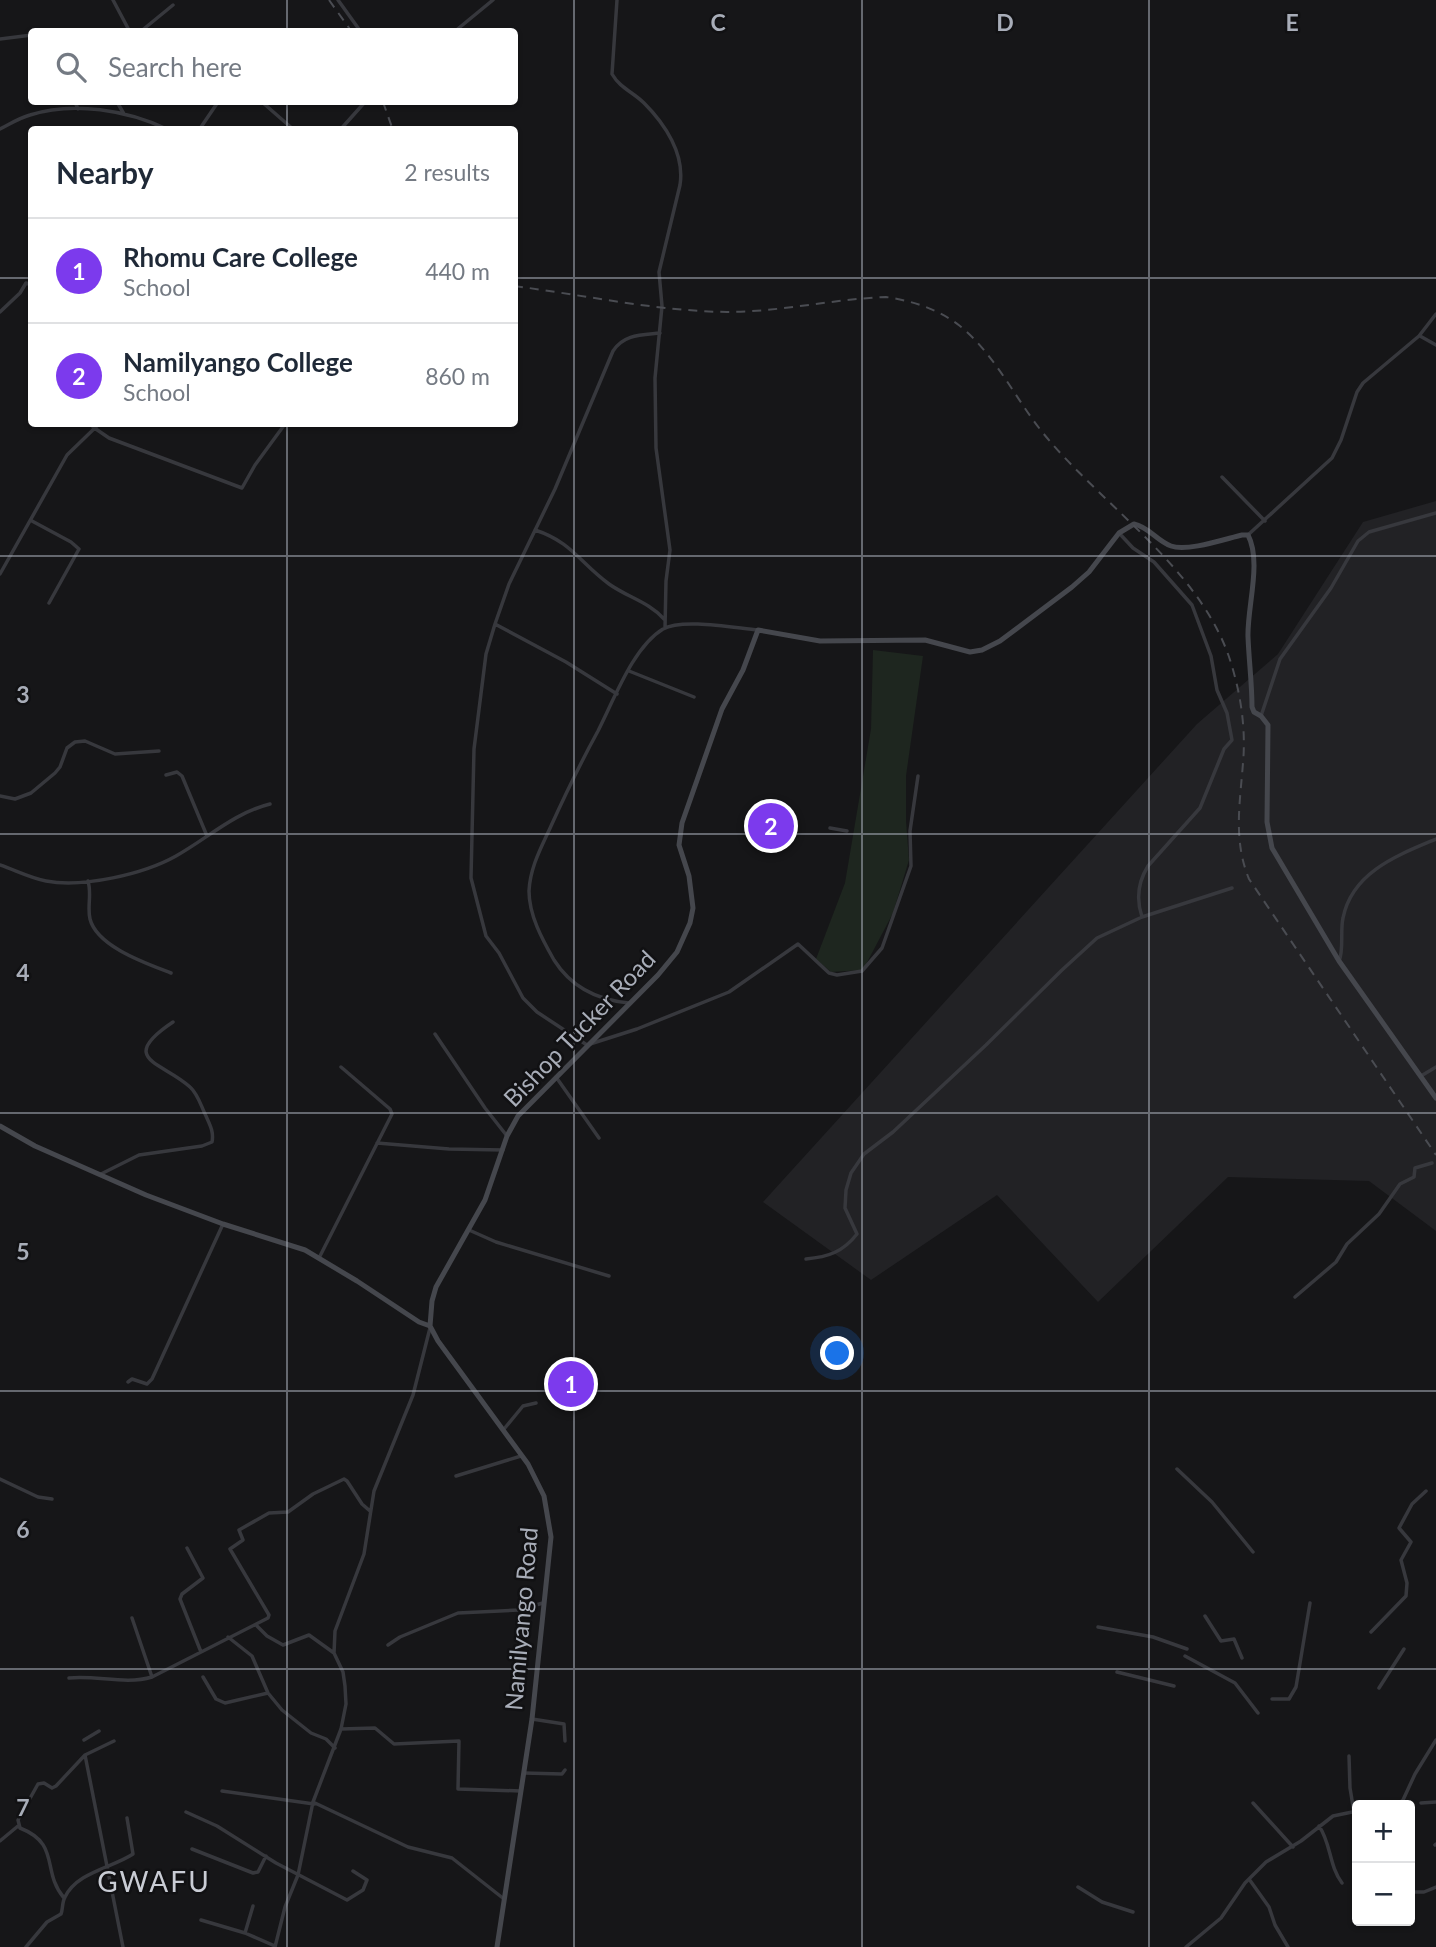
<!DOCTYPE html>
<html lang="en">
<head>
<meta charset="utf-8">
<style>
  :root { --surface:#fff; --page:#f6f6f7; --text:#1f2937; --muted:#747a83; --line:#e0e1e3; --accent:#7c3aed }
  body { margin:0; font-family:Lato,sans-serif; background:var(--page); color:var(--text) }
  .controls { position:absolute; right:21px; bottom:21px; display:grid; overflow:hidden; border-radius:7px; box-shadow:0 2px 5px #0004 }
  .controls button { width:63px; height:63px; display:grid; place-items:center; padding:0; border:0; border-bottom:2px solid var(--line); background:var(--surface); color:var(--text); font:35px sans-serif }
  .you { position:absolute; left:838px; top:1354px; width:24px; height:24px; margin:-18px; border:5px solid #fff; border-radius:50%; background:#1a73e8; box-shadow:0 0 0 10px #1a73e833 }
  .badge { display:grid; place-items:center; width:46px; height:46px; border-radius:50%; background:var(--accent); color:#fff; font-size:23px; font-weight:700 }
  .pin { position:absolute; translate:-50% -50%; border:4px solid #fff; box-shadow:0 2px 7px #0006 }
  .list { margin:0; padding:0; list-style:none }
  h2 { display:flex; justify-content:space-between; align-items:center; height:91px; margin:0; padding:0 28px; font-size:30px }
  h2 small { font-size:23px; font-weight:400; color:var(--muted) }
  .list li { display:grid; grid-template-columns:46px 1fr auto; gap:21px; align-items:center; box-sizing:border-box; height:105px; padding:0 28px; border-top:2px solid var(--line) }
  .list b { display:block; font-size:26px; white-space:nowrap }
  .list p { margin:0; font-size:23px; white-space:nowrap; color:var(--muted) }
  .list em { font-size:23px; font-style:normal; color:var(--muted) }
  .icon { flex:none; width:38px; height:38px; fill:none; stroke:currentColor; stroke-width:2; stroke-linecap:round; stroke-linejoin:round }
  .map { position:relative; flex:none; width:1436px; height:1947px; overflow:hidden }
  .search { position:absolute; background:var(--surface); box-shadow:0 2px 5px #0004; left:28px; top:28px; width:490px; height:77px; display:flex; align-items:center; gap:18px; box-sizing:border-box; padding:0 24px; border-radius:7px; color:var(--muted); font-size:26px }
  .panel { position:absolute; background:var(--surface); box-shadow:0 2px 5px #0004; left:28px; top:126px; width:490px; height:301px; border-radius:7px }
  .map>svg:first-child { display:block }
  .built { fill:#222225 }
  .green { fill:#1e261f }
  .lines { fill:none; stroke-linecap:round; stroke-linejoin:round }
  .minor { stroke:#37383d; stroke-width:3.5 }
  .secondary { stroke:#45474d; stroke-width:5 }
  .rail { stroke:#4a4c52; stroke-width:2; stroke-dasharray:9 7; stroke-linecap:butt }
  .grid { fill:none; stroke:#a8adb8; stroke-width:2; stroke-opacity:0.55 }
  .labels { text-anchor:middle; stroke-width:5; stroke-linejoin:round; paint-order:stroke }
  .street-label { font-size:24px; fill:#a8adb8; stroke:#111113 }
  .quarter-label { font-size:28px; letter-spacing:2px; fill:#c9ccd4; stroke:#111113 }
  .grid-label { font-size:23px; text-anchor:middle; font-weight:bold; fill:#a8adb8; stroke:#111113; stroke-width:5; stroke-linejoin:round; paint-order:stroke }
</style>
</head>
<body>
<div class="map">
<svg width="1436" height="1947" viewBox="0 0 1436 1947">
  <rect width="100%" height="100%" fill="#161618"/>
  <path class="built" d="M1436,501V1231L1369,1181L1228,1177L1098,1302L997,1195L871,1280L763,1202L1197,724L1278,654L1363,522Z"/>
  <path class="green" d="M873,650L923,656L906,776V821L909,860L893,913L863,970L831,972L816,959L845,883L871,729Z"/>
  <g class="lines">
    <path class="minor" d="M113,0L130,32
      M338,0L361,32
      M617,0L612,74C620,88 633,92 644,103C665,124 685,154 680,185L659,272L662,306L655,378L656,448L670,550L666,581L665,628
      M140,32L173,5
      M454,32L493,0
      M0,39L32,35
      M75,102L78,109
      M117,102L124,114
      M262,102L294,130
      M0,129C10,124 19,118 30,115C73,101 128,110 169,130
      M199,130L218,102
      M340,130L365,102
      M0,312L20,293L26,283L32,285
      M660,333C642,335 624,334 613,351L555,489L509,584L495,624L486,654L474,749L471,878L486,936L499,953L523,998L537,1012L587,1045L637,1029L729,992L798,944L829,973L837,975L862,971L882,948L911,866L910,831L918,776
      M1420,336L1436,345
      M93,427L109,438L242,488L255,465L285,424
      M1222,477L1265,521
      M32,521L71,542L79,549L49,603
      M535,530C572,542 580,563 609,584C627,597 649,602 664,619
      M1119,533L1133,548L1154,562L1192,605L1211,656L1217,690L1227,713L1232,740L1224,749L1200,808L1148,866C1138,882 1136,899 1142,917
      M1249,534L1332,458L1341,440L1357,392L1363,383L1419,336L1436,314
      M0,574L67,455L99,424
      M495,624L566,662L617,694
      M629,671L694,697
      M1261,716L1280,659L1331,588L1358,541L1369,532L1436,513
      M166,775L177,772L182,776L207,836
      M0,796L15,799L31,793L55,773L60,767L67,748L75,742L85,741L115,754L159,751
      M830,828L847,831
      M0,865C15,870 30,878 46,881C83,888 144,874 176,856C208,838 234,813 270,804
      M88,881C92,894 87,907 90,919C97,947 148,964 171,973
      M1339,961C1344,951 1340,931 1343,918C1352,872 1398,855 1436,839
      M629,1003C597,1000 571,987 554,960C542,939 529,915 529,891C530,867 542,846 551,826C566,793 581,762 598,731C614,700 633,647 663,629C682,618 735,628 758,630
      M435,1034L485,1108L507,1136
      M1421,1076L1436,1067
      M556,1077L599,1138
      M377,1143L449,1149L503,1150
      M101,1174L139,1155L202,1146L212,1142C214,1132 210,1125 206,1116C201,1106 198,1094 190,1087C163,1062 116,1060 173,1022
      M469,1230L496,1242L609,1276
      M319,1258L392,1114L390,1109L341,1067
      M806,1259C828,1257 843,1252 857,1234L845,1208L846,1190L851,1173L864,1154L893,1132L986,1045L1062,970L1097,938L1142,917L1232,888
      M1295,1297L1336,1262L1347,1244L1379,1214L1400,1184L1414,1177L1415,1168L1432,1163
      M128,1382L132,1379L147,1384L152,1379L223,1224
      M504,1429L523,1406L536,1403
      M1177,1469L1212,1502L1253,1552
      M456,1476L521,1456
      M0,1479L38,1497L52,1499
      M187,1548L203,1578L182,1594L180,1599L201,1652
      M1205,1616L1221,1641L1234,1639L1242,1658
      M132,1618L152,1677
      M256,1625L267,1636L283,1645L309,1635L334,1653
      M1098,1627L1153,1637L1187,1649
      M1371,1632L1406,1596L1407,1583L1401,1560L1411,1542L1399,1528L1412,1504L1426,1491
      M228,1637L252,1656L268,1693L282,1710L311,1733L326,1739L335,1748
      M388,1645L400,1637L458,1613L518,1610L543,1603
      M1185,1656L1235,1683L1258,1713
      M1117,1672L1174,1686
      M203,1677L216,1699L225,1703L268,1693
      M69,1678C97,1675 125,1685 152,1677L268,1618L269,1615L230,1549L243,1540L239,1530L269,1513L288,1512L313,1494L344,1479L347,1481L362,1504L370,1511
      M1379,1688L1404,1649
      M1272,1699H1289L1296,1687L1310,1603
      M532,1719L564,1724L565,1741
      M341,1729L375,1728L394,1744L459,1741L458,1789L521,1791
      M84,1740L99,1731
      M85,1755L123,1947
      M1349,1756L1350,1788L1354,1812
      M524,1773L562,1774L565,1770
      M222,1791L314,1804
      M315,1803L408,1847L452,1858L504,1899
      M1253,1803L1293,1847
      M1421,1803L1436,1802
      M1397,1805L1403,1800L1415,1774L1436,1740
      M186,1812L217,1826L276,1863L347,1900L363,1890L367,1880L353,1871
      M1319,1826C1331,1843 1329,1866 1342,1883
      M0,1841L18,1826
      M1435,1845L1436,1844
      M192,1849L253,1873L258,1872L266,1856
      M1249,1879L1269,1907L1275,1925L1288,1947
      M1078,1887L1102,1902L1133,1912
      M1410,1892H1424L1436,1887
      M64,1898C41,1871 61,1844 20,1828L18,1820L38,1784L44,1783L52,1788L56,1786L85,1755L114,1741
      M201,1920L245,1933L275,1946
      M245,1933L253,1906
      M26,1947L47,1922L61,1914C63,1909 62,1902 65,1897C77,1872 112,1868 133,1854L127,1818
      M275,1947L285,1907L298,1875L313,1802L341,1729L346,1704L345,1686L343,1672L334,1653L335,1631L364,1554L374,1491L413,1395L430,1328
      M1186,1947L1221,1918L1245,1883L1266,1862L1301,1841L1333,1816L1357,1811"/>
    <path class="secondary" d="M0,1126L35,1146L146,1195L223,1224L305,1250L357,1281L419,1322L430,1326
      M430,1326L432,1301L436,1287L485,1200L507,1136L518,1116L658,975L677,952L690,923L693,908L689,876L679,845L682,823L722,709L743,670L758,630L820,641L925,640L970,652L982,650L1000,641L1072,587L1089,572L1119,533L1134,524C1149,527 1157,541 1171,546C1187,552 1225,539 1242,535H1248C1262,562 1247,607 1248,637C1249,661 1252,684 1252,707L1254,712L1261,716L1268,725L1267,822L1272,848L1339,961L1436,1098
      M430,1326L438,1341L528,1464L544,1496L551,1537L532,1719L497,1947"/>
    <path class="rail" d="M329,0L352,32
      M383,102L393,130
      M514,286C584,295 656,311 727,312C780,312 833,299 886,297C913,301 938,309 960,326C997,356 1017,403 1048,439C1108,510 1203,572 1231,663C1241,695 1246,730 1243,763C1240,803 1233,840 1249,879L1436,1155"/>
  </g>
  <path class="grid" d="M287,0V32M574,0V1947M862,0V1947M1149,0V1947M287,102V130M0,278H32M514,278H1436M287,424V1947M0,556H1436M0,834H1436M0,1113H1436M0,1391H1436M0,1669H1436"/>
  <g class="labels">
    <g class="street-label">
      <text transform="translate(580 1029) rotate(-46)" y="8">Bishop Tucker Road</text>
      <text transform="translate(522 1619) rotate(-85)" y="8">Namilyango Road</text>
    </g>
    <g class="quarter-label">
      <text x="154" y="1892">GWAFU</text>
    </g>
  </g>
  <g class="grid-label">
    <text x="718" y="31">C</text>
    <text x="1005" y="31">D</text>
    <text x="1292" y="31">E</text>
    <text x="23" y="703">3</text>
    <text x="23" y="981">4</text>
    <text x="23" y="1260">5</text>
    <text x="23" y="1538">6</text>
    <text x="23" y="1816">7</text>
  </g>
</svg>
<div class="controls">
<button>+</button>
<button>−</button>
</div>
<div class="you"></div>
<div class="pin badge" style="left:571px;top:1384px">1</div>
<div class="pin badge" style="left:771px;top:826px">2</div>
<div class="search"><svg class="icon" aria-label="search" viewBox="0 0 24 24"><circle cx="10" cy="10" r="6"/><path d="M15 15l6 6"/></svg>Search here</div>
<section class="panel">
<h2>Nearby<small>2 results</small></h2>
<ul class="list">
<li><span class="badge">1</span><div><b>Rhomu Care College</b><p>School</p></div><em>440 m</em></li>
<li><span class="badge">2</span><div><b>Namilyango College</b><p>School</p></div><em>860 m</em></li>
</ul>
</section>
</div>
</body>
</html>
